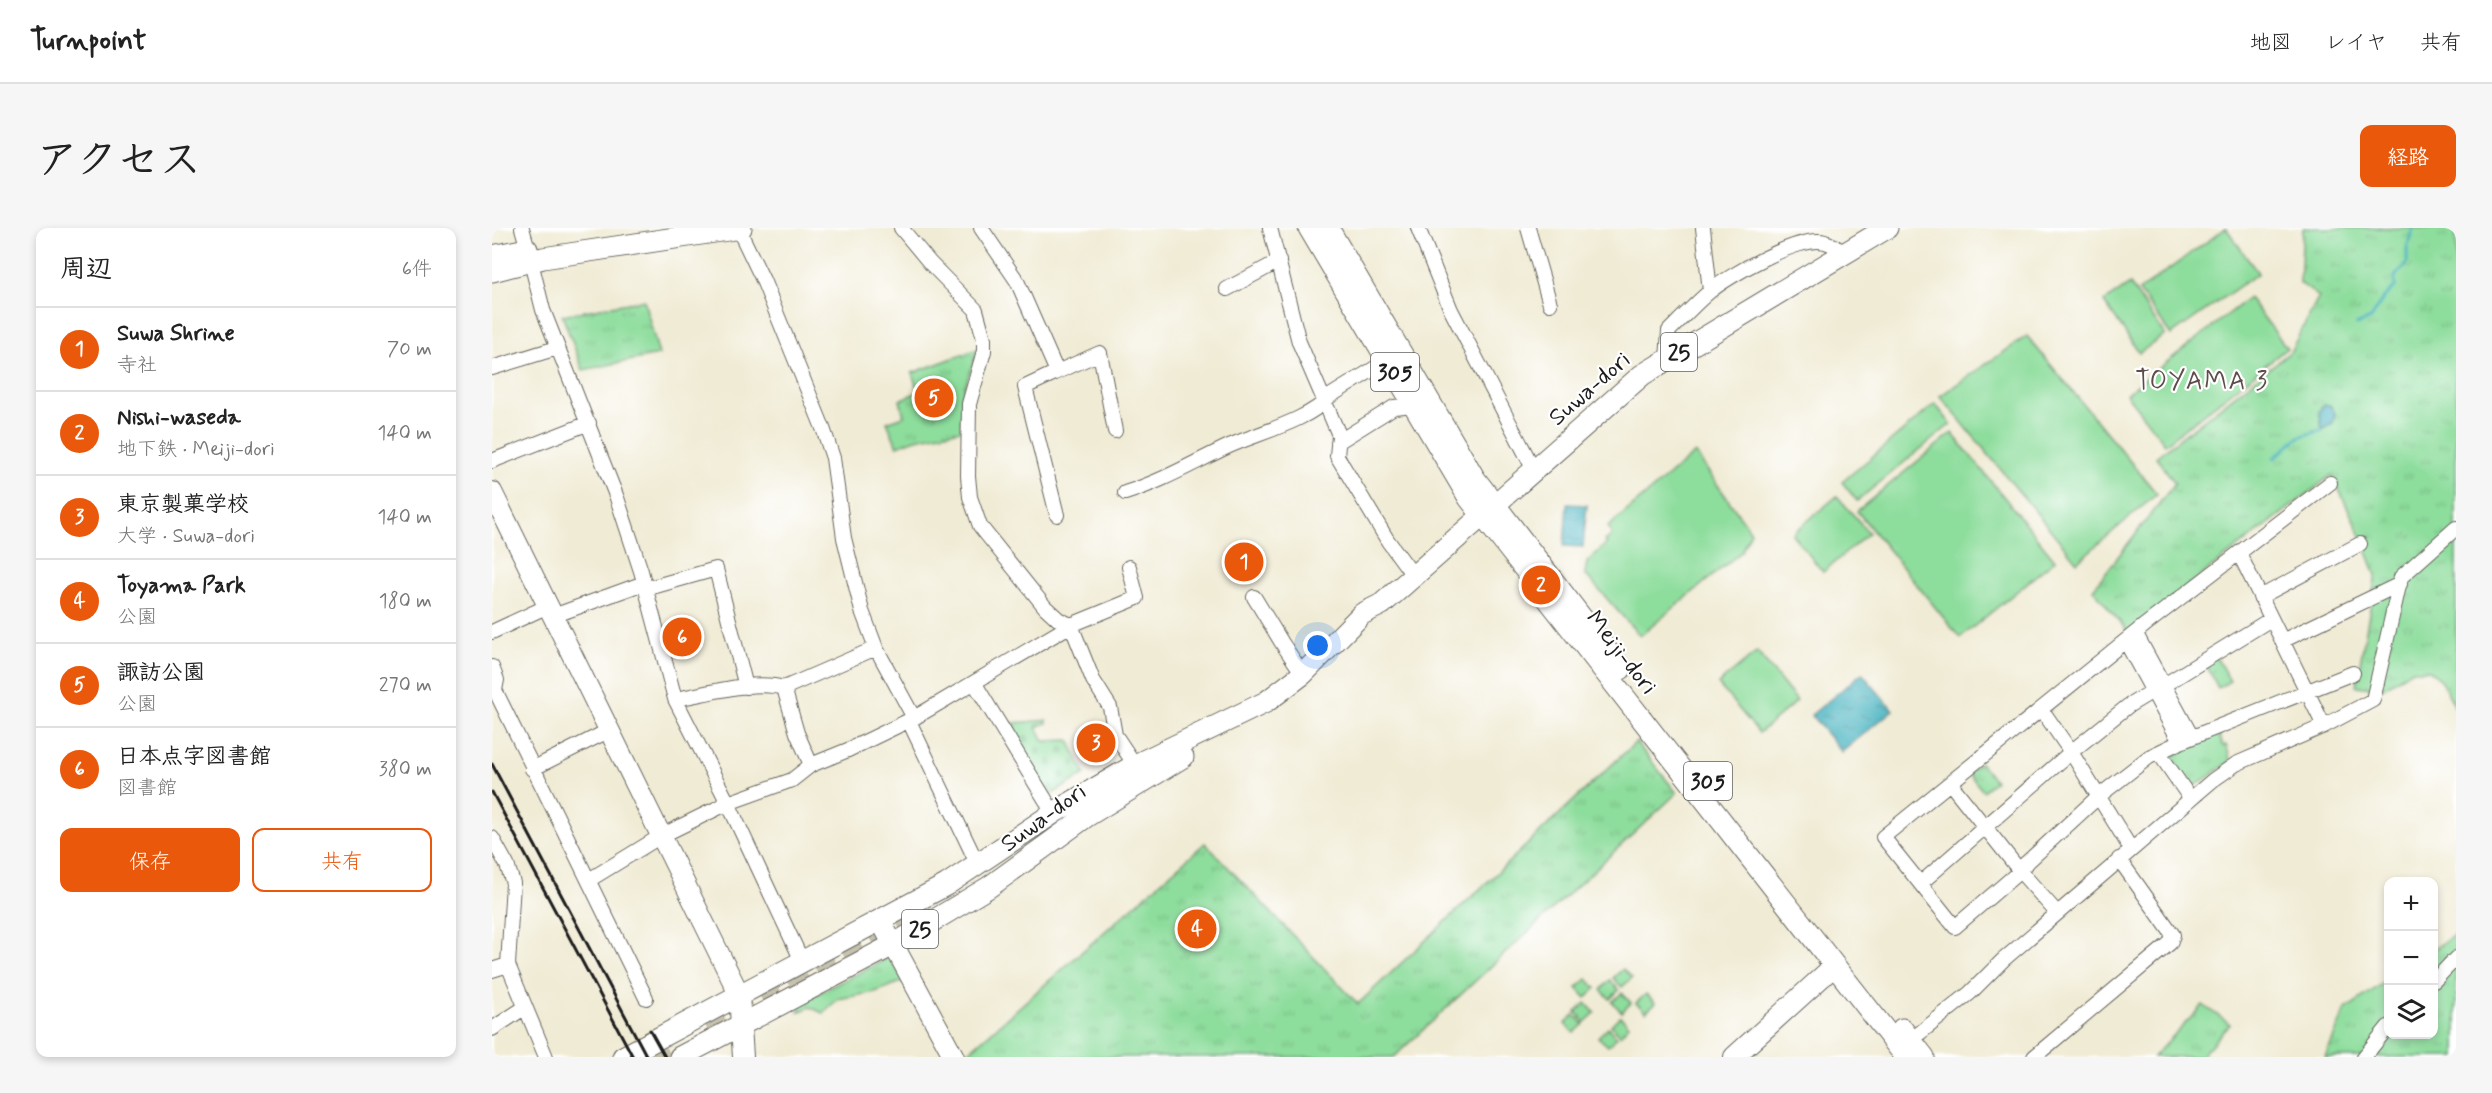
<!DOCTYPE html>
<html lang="ja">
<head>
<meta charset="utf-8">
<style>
  :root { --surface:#fff; --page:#f6f6f6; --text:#222; --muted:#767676; --line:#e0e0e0; --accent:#ea580c }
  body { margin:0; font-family:Mynerve,"Klee One",sans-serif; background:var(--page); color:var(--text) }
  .controls { position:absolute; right:18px; bottom:18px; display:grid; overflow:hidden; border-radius:12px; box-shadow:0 3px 9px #0003 }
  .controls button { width:54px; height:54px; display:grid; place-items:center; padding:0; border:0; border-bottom:2px solid var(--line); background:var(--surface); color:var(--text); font:30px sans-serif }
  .you { position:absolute; left:826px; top:418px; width:21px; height:21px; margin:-15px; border:4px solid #fff; border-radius:50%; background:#1a73e8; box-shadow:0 0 0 9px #1a73e833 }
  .badge { display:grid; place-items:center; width:39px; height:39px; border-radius:50%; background:var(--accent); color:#fff; font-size:20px; font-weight:700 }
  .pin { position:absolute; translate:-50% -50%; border:3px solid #fff; box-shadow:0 2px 6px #0006 }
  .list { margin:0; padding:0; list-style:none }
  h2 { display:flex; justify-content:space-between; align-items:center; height:78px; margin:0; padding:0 24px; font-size:26px }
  h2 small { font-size:20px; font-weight:400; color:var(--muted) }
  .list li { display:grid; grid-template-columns:39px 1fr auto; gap:18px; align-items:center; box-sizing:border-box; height:84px; padding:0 24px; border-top:2px solid var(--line) }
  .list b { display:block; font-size:22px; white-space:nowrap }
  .list p { margin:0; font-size:20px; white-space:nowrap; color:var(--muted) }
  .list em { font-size:20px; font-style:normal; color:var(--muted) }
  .actions { display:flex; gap:12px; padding:18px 24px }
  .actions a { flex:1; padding:14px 0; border:2px solid var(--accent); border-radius:12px; text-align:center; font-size:21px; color:var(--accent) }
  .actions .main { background:var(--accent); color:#fff }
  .icon { flex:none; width:33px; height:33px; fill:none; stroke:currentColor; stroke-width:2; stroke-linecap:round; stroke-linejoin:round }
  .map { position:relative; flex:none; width:1964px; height:829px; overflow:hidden; border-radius:12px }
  header { display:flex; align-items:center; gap:36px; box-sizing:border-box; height:84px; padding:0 30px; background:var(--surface); border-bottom:2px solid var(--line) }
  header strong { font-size:28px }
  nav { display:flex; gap:33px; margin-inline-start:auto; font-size:21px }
  .intro { display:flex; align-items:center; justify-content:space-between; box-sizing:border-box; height:144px; padding:0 36px }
  h1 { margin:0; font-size:42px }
  .button { padding:15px 27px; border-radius:12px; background:var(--accent); color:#fff; font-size:21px; font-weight:700 }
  main { display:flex; gap:36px; padding:0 36px }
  aside { flex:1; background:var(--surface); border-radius:12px; box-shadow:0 3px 9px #0003 }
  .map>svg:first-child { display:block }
  .green { fill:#8ddd9c; stroke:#547c5c; stroke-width:1.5 }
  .cemetery { fill:url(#cemetery-stones); stroke:#547c5c; stroke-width:1.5 }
  .park { fill:url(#park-tufts); stroke:#547c5c; stroke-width:1.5 }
  .water { fill:url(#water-ripples); stroke:#2f666d; stroke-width:1.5 }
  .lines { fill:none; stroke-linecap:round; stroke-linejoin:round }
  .stream { stroke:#42b1be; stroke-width:3 }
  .primary-tunnel { stroke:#c6c2af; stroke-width:21; stroke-dasharray:21 10; stroke-linecap:butt }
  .street-casing { stroke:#66645c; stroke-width:16 }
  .secondary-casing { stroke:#66645c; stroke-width:22 }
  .primary-casing { stroke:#66645c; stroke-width:23 }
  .street { stroke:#fff; stroke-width:14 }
  .secondary { stroke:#fff; stroke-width:20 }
  .primary { stroke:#fff; stroke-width:21 }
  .rail { stroke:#1c1c1c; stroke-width:3 }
  .labels { text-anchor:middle; stroke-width:4.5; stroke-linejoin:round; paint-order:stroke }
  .shield { fill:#fff; stroke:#606060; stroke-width:1.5 }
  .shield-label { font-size:22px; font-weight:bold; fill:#1c1c1c }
  .street-label { font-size:24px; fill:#1c1c1c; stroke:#fff }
  .neighbourhood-label { font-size:26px; letter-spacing:1.5px; fill:#5d4c49; stroke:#fff }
</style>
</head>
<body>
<header>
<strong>Turnpoint</strong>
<nav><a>地図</a><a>レイヤ</a><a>共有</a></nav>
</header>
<div class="intro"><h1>アクセス</h1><a class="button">経路</a></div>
<main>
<aside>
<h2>周辺<small>6件</small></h2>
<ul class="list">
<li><span class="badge">1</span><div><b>Suwa Shrine</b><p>寺社</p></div><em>70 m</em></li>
<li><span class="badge">2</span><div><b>Nishi-waseda</b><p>地下鉄 · Meiji-dori</p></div><em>140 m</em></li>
<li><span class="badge">3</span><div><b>東京製菓学校</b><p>大学 · Suwa-dori</p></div><em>140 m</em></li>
<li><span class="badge">4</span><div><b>Toyama Park</b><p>公園</p></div><em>180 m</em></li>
<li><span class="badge">5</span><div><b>諏訪公園</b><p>公園</p></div><em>270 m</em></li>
<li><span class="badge">6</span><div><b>日本点字図書館</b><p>図書館</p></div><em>380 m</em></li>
</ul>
<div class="actions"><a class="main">保存</a><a>共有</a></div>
</aside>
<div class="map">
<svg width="1964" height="829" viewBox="0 0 1964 829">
  <defs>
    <pattern id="cemetery-stones" width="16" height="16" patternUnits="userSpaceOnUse" patternTransform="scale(1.5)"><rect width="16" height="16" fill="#8ddd9c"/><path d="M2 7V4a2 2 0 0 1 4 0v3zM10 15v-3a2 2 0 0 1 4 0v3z" fill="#79bd86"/></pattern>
    <pattern id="park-tufts" width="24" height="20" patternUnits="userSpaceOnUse" patternTransform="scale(1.5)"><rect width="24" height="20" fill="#8ddd9c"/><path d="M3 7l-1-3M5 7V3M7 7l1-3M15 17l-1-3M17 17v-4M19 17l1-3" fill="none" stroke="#79bd86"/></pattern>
    <pattern id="water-ripples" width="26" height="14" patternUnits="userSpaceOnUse" patternTransform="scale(1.5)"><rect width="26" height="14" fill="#42b1be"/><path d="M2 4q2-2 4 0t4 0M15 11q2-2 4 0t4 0" fill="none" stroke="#368f9a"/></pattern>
  </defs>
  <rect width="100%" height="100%" fill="#fff"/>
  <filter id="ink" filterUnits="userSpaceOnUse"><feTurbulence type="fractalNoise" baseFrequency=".0167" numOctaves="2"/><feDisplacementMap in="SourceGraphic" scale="12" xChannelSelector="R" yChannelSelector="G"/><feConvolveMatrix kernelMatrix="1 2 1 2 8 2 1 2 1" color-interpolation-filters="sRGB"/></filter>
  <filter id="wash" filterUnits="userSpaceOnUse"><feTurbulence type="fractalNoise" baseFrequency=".008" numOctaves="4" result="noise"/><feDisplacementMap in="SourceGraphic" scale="24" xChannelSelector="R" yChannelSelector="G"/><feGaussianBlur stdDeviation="1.35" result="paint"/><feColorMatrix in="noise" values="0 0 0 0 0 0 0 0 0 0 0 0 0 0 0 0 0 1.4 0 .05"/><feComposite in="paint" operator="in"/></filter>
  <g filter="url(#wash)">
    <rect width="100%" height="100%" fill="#f0ebd4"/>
    <path class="green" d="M1734,0L1766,45L1679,107L1647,63Z
      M1638,56L1673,107L1647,125L1612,74Z
      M1757,70L1795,120L1673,216L1634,166Z
      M1535,108L1665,266L1585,334L1448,168Z
      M1443,176L1459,196L1365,273L1350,254Z
      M1460,205L1563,332L1468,410L1365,283Z
      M1203,225L1259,304L1249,324L1148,408L1093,346L1095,334L1115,315L1113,313L1119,308V304L1116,299Z
      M1345,268L1377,305L1331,344L1300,306Z
      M1265,424L1305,473L1267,505L1226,456Z
      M1131,741L1140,750L1130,759L1121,750Z
      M1095,751L1104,760L1094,770L1085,760Z
      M1118,752L1127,762L1118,771L1109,762Z
      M1130,765L1139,775L1130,784L1120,774Z
      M1154,766L1163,775L1154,784L1144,775Z
      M1094,775L1103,785L1093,794L1084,784Z
      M1082,787L1092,796L1082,805L1073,796Z
      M1128,788L1137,797L1128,807L1119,797Z
      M1116,799L1125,809L1116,818L1106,809Z"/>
    <path class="cemetery" d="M555,492V495L545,499L552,513L577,512L593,546L559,567L554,565L510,496Z"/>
    <path class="park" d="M1811,0H1964V481L1949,452L1937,442H1920L1890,461L1864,458L1884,347L1869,308L1840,247L1636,404L1601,361L1683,255L1664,229L1798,124L1827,69L1808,55Z
      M152,72L167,127L91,142L70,87Z
      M486,121L470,167L469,202L424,211L405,218L395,194L412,188L408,172L426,164L420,145Z
      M1724,429L1738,453L1726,460L1713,435Z
      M1726,504L1731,518L1734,517L1739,533L1700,560L1678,530Z
      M1144,514L1185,565L902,829H474L473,827L713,615L866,776Z
      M1488,535L1503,553L1491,563L1476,545Z
      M1964,706V829H1833L1854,781L1896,752V806H1942V721Z
      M398,729L412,753L383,764L346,771L331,785L318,779L306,784L311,773Z
      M1711,777L1738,796L1708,829H1661Z"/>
    <path class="water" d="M1831,177H1838L1843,185L1841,196L1830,202L1827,183Z
      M1075,276L1095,277L1091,319L1072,318Z
      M1370,445L1401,482L1350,524L1319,487Z"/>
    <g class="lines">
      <path class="stream" d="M1864,97L1879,91L1891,70L1903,59V48L1915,37V20L1921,0
        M1782,230L1807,209L1829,202"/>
    </g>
  </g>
  <g filter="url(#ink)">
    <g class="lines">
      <path class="primary-tunnel" d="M214,799L417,692
        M159,829L175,820"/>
      <g class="street-casing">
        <path id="street" d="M30,0L36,21
          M246,0L271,52L331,200L341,230L352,310L370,383L384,420L422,490
          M409,0L438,35L484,82L492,111V123L477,176L476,248L478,269L488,298L553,379L566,391L579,397L601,452L618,479L623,507L643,537
          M489,0L525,53L565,144L608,125L623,203
          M778,0L807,114L847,207L845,228L896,313L921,347
          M926,0L959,82L1042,242
          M1036,0L1058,76
          M1211,0L1218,63
          M39,34L51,82L125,270L149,343L183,471L236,575L310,733
          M735,61L787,33
          M1175,131L1177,103C1190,90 1203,76 1217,64C1236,48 1309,6 1333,14C1341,16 1347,21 1353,26
          M0,140L65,120
          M565,144L533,159L565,287
          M846,214L902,179L922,177
          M0,233L97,195
          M633,265C669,254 701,235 735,219C763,206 819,192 838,168L896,132
          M1747,325L1832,498
          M153,361L224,341L254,459
          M762,369L790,415L811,446
          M1768,369L1868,316
          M61,388L152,355
          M0,404L56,378
          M1644,406L1700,509
          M1790,413L1908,356
          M0,439L5,452L3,462L154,770
          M483,456L556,576L563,584
          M1672,457L1779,391
          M292,460L305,505L319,537
          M183,471C215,466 262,451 292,460L384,420
          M1550,482L1579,524L1639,621
          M417,493L486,637
          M1688,514L1861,445
          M1667,525L1698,570
          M40,541L116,503
          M1458,555L1528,643L1531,638L1607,568L1657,529L1688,514L1634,414
          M0,610L15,637L21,655L16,737L54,829
          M97,652L169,608L236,575L300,552L319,537L356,522L422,490L579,397L645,370L637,339
          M1429,655L1579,524L1636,478L1661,463
          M1565,685L1528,643L1463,699L1391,609L1653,397L1838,255
          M0,742L16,737
          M1942,753L1964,730
          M0,801L32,780
          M1414,816L1478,765L1511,732L1721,552L1744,536L1832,498L1881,472L1909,349L1964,300
          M1542,829L1678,715L1681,707L1627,631
          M1872,829L1896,799"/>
      </g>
      <g class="secondary-casing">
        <path id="secondary" d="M0,264L247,766L251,829
          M388,692L462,829
          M1242,829L1342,738"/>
      </g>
      <g class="primary-casing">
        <path id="primary" d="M817,0L977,270L1414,829
          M836,0L983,251L1129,441
          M0,28L35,21
          M0,43L51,30L249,0
          M1410,801L1432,829
          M131,829L454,657L563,584L643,537L774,474L811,446L870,386L890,376L1150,147L1395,0
          M188,829L401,717L497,659L595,588L691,529"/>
      </g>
      <use href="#street" class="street"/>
      <use href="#secondary" class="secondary"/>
      <use href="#primary" class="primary"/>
      <path class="rail" d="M0,536L155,829
        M0,564L141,829
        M158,802L173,829"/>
    </g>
  </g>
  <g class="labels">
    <g class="shield">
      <rect x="1169" y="105" width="36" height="38" rx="4.5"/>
      <rect x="879" y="125" width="48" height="38" rx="4.5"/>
      <rect x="1192" y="534" width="48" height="38" rx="4.5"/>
      <rect x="410" y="682" width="36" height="38" rx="4.5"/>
    </g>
    <g class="shield-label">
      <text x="1187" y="132">25</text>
      <text x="903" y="152">305</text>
      <text x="1216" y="561">305</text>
      <text x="428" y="709">25</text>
    </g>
    <g class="street-label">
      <text transform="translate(1097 160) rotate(-41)" y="8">Suwa-dori</text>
      <text transform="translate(1130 424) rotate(52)" y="8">Meiji-dori</text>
      <text transform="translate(551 589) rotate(-36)" y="8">Suwa-dori</text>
    </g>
    <g class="neighbourhood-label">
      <text x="1710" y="161">TOYAMA 3</text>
    </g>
  </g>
</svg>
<div class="controls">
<button>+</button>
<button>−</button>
<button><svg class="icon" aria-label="layers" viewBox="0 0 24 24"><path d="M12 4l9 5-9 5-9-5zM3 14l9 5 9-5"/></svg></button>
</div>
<div class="you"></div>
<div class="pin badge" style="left:752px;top:334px">1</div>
<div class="pin badge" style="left:1049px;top:357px">2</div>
<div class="pin badge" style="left:604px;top:515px">3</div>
<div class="pin badge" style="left:705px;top:701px">4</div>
<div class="pin badge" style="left:442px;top:170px">5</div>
<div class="pin badge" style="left:190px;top:409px">6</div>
</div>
</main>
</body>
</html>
